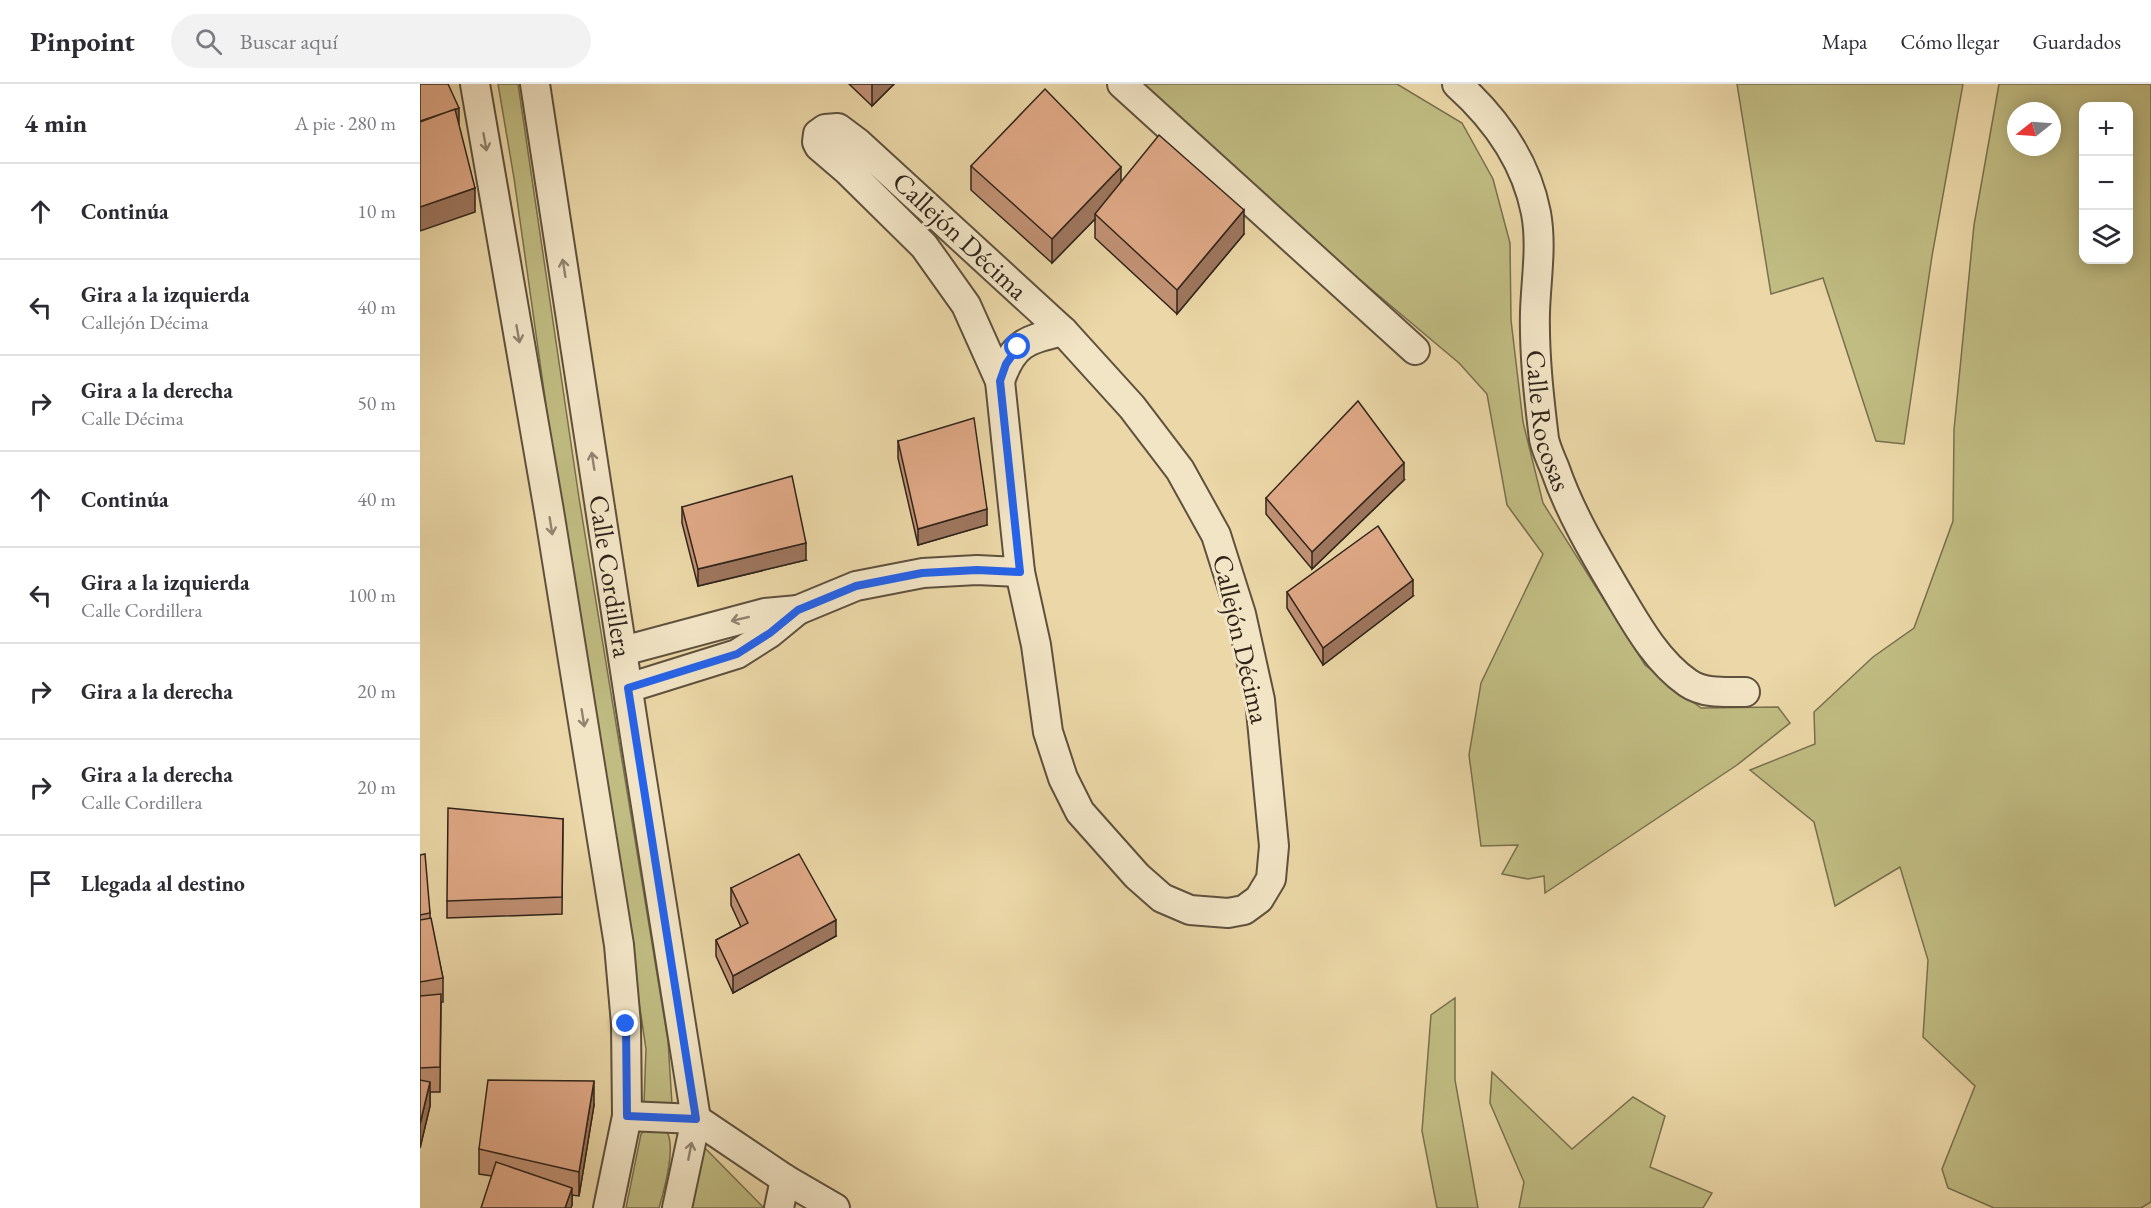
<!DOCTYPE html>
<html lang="es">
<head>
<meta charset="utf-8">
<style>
  :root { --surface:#fff; --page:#f2f2f3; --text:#2b2b33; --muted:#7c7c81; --line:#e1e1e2 }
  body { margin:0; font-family:"EB Garamond",serif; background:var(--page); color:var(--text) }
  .controls { position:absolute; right:18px; top:18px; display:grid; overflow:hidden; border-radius:12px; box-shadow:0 3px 15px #0003 }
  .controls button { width:54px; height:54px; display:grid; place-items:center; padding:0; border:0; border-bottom:2px solid var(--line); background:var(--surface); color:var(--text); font:30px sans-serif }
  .compass { position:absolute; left:1587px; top:18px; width:54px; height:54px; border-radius:50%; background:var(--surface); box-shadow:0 3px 15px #0003; rotate:253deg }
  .stop { position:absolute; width:18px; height:18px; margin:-14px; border:4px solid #2563eb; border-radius:50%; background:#fff }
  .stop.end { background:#2563eb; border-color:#fff; box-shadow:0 2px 6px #0008 }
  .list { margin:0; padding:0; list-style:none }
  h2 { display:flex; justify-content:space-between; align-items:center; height:78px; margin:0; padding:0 24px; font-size:26px }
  h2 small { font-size:20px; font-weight:400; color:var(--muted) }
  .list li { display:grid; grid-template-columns:39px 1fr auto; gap:18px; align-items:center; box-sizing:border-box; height:96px; padding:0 24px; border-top:2px solid var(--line) }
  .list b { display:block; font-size:22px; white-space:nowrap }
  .list p { margin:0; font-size:20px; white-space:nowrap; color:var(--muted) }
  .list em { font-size:20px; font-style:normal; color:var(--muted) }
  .icon { flex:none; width:33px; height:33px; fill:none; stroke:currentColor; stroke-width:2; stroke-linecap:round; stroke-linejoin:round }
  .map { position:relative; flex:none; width:1731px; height:1124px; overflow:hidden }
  header { display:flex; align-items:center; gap:36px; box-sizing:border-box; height:84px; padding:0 30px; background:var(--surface); border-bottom:2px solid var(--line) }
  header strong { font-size:28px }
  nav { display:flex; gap:33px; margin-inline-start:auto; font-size:21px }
  .search { width:420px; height:54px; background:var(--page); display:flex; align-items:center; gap:15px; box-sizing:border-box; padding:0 21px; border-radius:33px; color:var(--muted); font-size:22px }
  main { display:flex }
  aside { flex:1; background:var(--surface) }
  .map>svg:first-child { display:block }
  .green { fill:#c0bc82; stroke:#78704e; stroke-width:1.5; fill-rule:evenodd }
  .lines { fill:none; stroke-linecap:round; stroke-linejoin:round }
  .minor-casing { stroke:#5f513e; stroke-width:32 }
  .minor { stroke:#f2e5c6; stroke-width:28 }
  .wall { fill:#c19174; stroke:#30241b; stroke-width:1.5 }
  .shaded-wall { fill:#9d765e; stroke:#30241b; stroke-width:1.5 }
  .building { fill:#e0a987; stroke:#30241b; stroke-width:1.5 }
  .oneway { stroke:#918470 }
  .route { stroke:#2563eb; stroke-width:8 }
  .labels { text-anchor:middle; stroke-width:6; stroke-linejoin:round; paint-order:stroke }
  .street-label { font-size:27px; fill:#30241b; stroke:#f2e5c6 }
</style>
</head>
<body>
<header>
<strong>Pinpoint</strong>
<div class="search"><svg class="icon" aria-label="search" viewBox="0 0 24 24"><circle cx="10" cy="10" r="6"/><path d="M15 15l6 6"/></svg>Buscar aquí</div>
<nav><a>Mapa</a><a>Cómo llegar</a><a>Guardados</a></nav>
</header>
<main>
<aside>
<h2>4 min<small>A pie · 280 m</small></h2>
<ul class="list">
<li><svg class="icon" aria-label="ahead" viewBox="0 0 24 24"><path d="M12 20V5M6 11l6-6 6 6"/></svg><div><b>Continúa</b></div><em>10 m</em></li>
<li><svg class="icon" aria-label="left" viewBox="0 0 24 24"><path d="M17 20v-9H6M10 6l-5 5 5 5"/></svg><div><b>Gira a la izquierda</b><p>Callejón Décima</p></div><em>40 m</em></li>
<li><svg class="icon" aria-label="right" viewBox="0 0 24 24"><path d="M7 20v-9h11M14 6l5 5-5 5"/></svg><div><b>Gira a la derecha</b><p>Calle Décima</p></div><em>50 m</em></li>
<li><svg class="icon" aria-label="ahead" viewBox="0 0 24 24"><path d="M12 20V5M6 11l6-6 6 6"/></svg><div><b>Continúa</b></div><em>40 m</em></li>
<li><svg class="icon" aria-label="left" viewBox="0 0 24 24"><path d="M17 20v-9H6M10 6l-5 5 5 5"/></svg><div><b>Gira a la izquierda</b><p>Calle Cordillera</p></div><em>100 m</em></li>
<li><svg class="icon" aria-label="right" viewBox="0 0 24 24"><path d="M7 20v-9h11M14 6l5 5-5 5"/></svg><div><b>Gira a la derecha</b></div><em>20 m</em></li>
<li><svg class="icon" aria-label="right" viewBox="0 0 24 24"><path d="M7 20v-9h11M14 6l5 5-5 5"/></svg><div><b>Gira a la derecha</b><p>Calle Cordillera</p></div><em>20 m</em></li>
<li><svg class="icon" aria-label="arrive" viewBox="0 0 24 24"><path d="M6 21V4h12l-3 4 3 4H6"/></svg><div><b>Llegada al destino</b></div></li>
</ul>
</aside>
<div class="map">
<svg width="1731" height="1124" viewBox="0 0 1731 1124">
  <rect width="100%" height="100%" fill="#ebd7a7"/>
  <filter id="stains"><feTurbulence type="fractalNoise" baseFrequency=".00333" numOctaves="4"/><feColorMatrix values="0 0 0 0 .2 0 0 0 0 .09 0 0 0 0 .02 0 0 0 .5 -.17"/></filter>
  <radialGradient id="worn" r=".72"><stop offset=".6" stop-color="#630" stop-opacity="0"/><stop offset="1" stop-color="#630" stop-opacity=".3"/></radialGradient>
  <path class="green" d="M78,0H98L159,414L248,957L252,1020H224L226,965L170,592L134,378L94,94Z
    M723,0H977L1042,39L1073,95L1090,159L1091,236L1103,338L1123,419L1225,581L1281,624L1358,623L1370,639L1317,681L1125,809L1124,792L1108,795L1082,790L1098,761L1061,762L1049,671L1061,599L1123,470L1087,421L1067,310L1039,279L895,158Z
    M1317,0H1543L1512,172L1484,360L1456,357L1403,194L1351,210Z
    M1579,0H1731V1118L1721,1124H1574L1528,1104L1522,1085L1555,1002L1503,953L1508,876L1480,783L1415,822L1394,738L1330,686L1395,660L1394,628L1453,573L1494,544L1533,437L1534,346L1554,141ZM1664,22H1708V176H1664ZM1596,27H1632V63H1596Z
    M1035,914V996L1058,1124H1017L1002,1047L1011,931Z
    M1072,988L1152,1065L1213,1013L1245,1032L1230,1083L1292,1109L1283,1124H1099L1104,1098L1070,1019Z
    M226,1046H246C257,1062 244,1106 239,1124H206L221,1050Z
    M284,1063L344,1124H272Z"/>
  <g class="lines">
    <g class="minor-casing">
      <g id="minor">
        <path d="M55,0L129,427L199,861L206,940L207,1032L188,1124"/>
        <path id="s1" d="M115,0L217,665L276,1035L257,1124"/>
        <path d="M702,0L995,266"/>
        <path id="s2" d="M1037,0C1076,35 1106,77 1116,129C1122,162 1116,195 1115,228C1114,270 1119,314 1124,355C1126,365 1131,375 1135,385C1150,428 1173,467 1196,506C1215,538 1236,577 1268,599C1284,610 1306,608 1325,608"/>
        <path d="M418,44L438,59L643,247L712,323L760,386L796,451L821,530L840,616L854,762L851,795L839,815L824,826L808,829L770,826L742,814L717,792L660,728L643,694L628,648L616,561L600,488L580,297L546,221L504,162L427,86L399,62L397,58L398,50L405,45Z"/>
        <path d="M580,297C593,259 606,256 643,247"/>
        <path d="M203,567L345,529L378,526"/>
        <path d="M208,604L317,570L350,549L378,526L436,502L503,489L557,486L600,488"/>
        <path d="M207,1032L276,1035L365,1095L415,1124"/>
        <path d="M359,1124L365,1095"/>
      </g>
    </g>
    <use href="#minor" class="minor"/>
  </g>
  <path class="wall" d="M429,0H474L452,22Z
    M551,82L701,98L824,150L757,230L675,154V135L632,179L551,106Z
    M478,357L567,441L498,461L478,374Z
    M984,396L892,485L846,430V414Z
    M262,423L386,476L278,502L262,439Z
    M867,508L993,512L903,581L867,524Z
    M143,735L142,830L27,834V817Z
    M0,771L10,829V834L23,894V918H21L20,1008H10V1022L0,1064Z
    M311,804L416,852L313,909L296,872V856L321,843L311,821Z
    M174,1021L159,1112L152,1111V1121L72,1092L59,1090V1065Z"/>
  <path class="shaded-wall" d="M452,0H474L452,22Z
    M39,24V40L0,37Z
    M701,83V107L675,130V135L632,179V155Z
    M55,104V128L0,147V123Z
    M824,126V150L757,230V206Z
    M984,379V396L892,485V468Z
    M567,425V441L498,461V445Z
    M386,459V476L278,502V485Z
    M993,496V512L903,581V564Z
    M416,836V852L313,909V892Z
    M174,997V1021L159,1112V1088Z
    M10,998V1022L0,1064V1040Z
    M152,1104V1121L151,1124H145Z"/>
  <path class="building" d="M0,0H28L39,24L0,37Z
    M625,5L701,83L632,155L551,82Z
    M35,25L55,104L0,123V38Z
    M739,51L824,126L757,206L675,130Z
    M938,317L984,379L892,468L846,414Z
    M554,334L567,425L498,445L478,357Z
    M372,392L386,459L278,485L262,423Z
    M958,442L993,496L903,564L867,508Z
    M28,724L143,735L142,813L27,817Z
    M5,770L10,829L0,831V771Z
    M379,770L416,836L313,892L296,856L328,839L311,804Z
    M11,834L23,894L0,898V836Z
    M21,910L20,983L0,984V912Z
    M0,996L10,998L0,1040Z
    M68,996L174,997L159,1088L59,1065Z
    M76,1078L152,1104L145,1124H61Z"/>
  <defs><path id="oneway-shaft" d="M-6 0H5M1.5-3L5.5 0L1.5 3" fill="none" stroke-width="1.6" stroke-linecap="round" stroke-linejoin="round" transform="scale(1.5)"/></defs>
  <g class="oneway">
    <use href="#oneway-shaft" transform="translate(65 58) rotate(80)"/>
    <use href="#oneway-shaft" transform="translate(144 184) rotate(-99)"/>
    <use href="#oneway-shaft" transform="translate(98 250) rotate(80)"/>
    <use href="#oneway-shaft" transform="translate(173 377) rotate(-99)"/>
    <use href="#oneway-shaft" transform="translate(131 442) rotate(81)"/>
    <use href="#oneway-shaft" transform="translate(320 535) rotate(167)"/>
    <use href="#oneway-shaft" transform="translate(163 634) rotate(81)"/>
    <use href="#oneway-shaft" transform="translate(270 1067) rotate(-79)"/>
  </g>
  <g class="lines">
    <path class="route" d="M206,940L207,1032L276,1035L208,604L317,570L350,549L378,526L436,502L502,489L557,486L600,488L580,297L586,280L598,263"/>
  </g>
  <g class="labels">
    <g class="street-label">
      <text transform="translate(540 152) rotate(43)" y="9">Callejón Décima</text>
      <text dy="9" stroke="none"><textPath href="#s2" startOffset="363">Calle Rocosas</textPath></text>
      <text dy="9" stroke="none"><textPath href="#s1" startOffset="498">Calle Cordillera</textPath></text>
      <text transform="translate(821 555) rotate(77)" y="9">Callejón Décima</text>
    </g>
  </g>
  <rect width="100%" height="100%" filter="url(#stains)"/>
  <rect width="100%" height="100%" fill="url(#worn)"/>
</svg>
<div class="controls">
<button>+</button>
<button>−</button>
<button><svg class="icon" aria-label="layers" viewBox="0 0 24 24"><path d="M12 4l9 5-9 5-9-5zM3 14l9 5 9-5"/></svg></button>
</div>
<svg class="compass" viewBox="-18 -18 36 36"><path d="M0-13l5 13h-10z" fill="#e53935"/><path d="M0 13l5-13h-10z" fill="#7c7c81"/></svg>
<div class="stop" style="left:598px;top:263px"></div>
<div class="stop end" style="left:206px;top:940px"></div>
</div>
</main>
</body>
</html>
